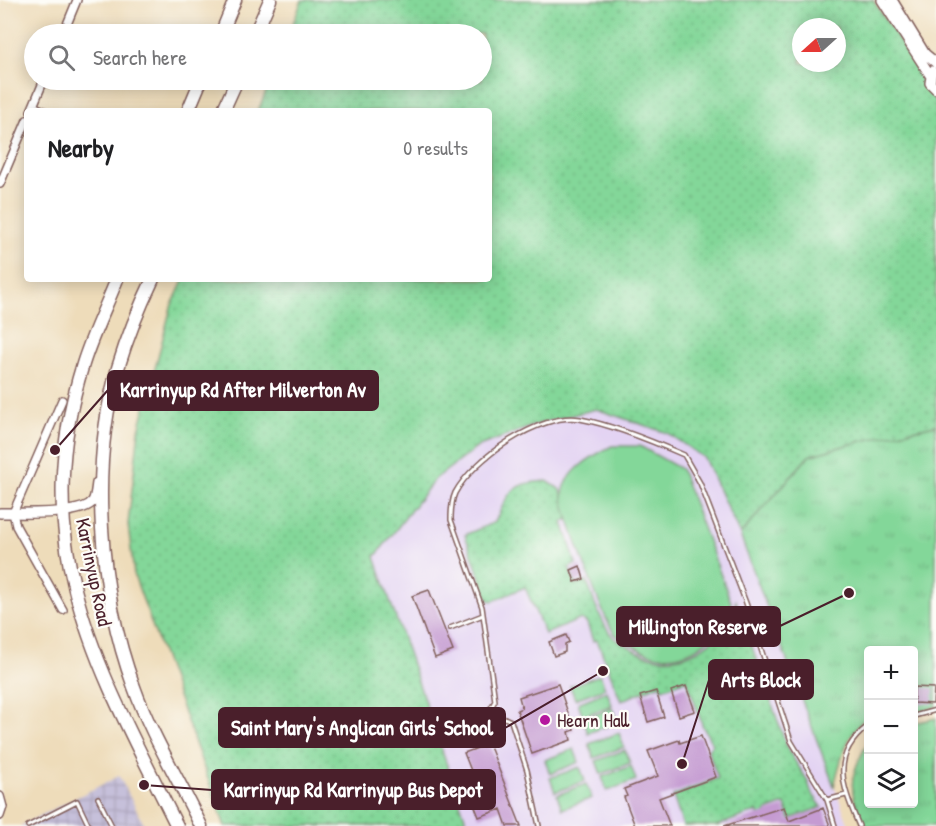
<!DOCTYPE html>
<html lang="en">
<head>
<meta charset="utf-8">
<style>
  :root { --surface:#fff; --page:#f2f2f2; --text:#202124; --muted:#757577; --line:#e0e0e0 }
  body { margin:0; font-family:"Patrick Hand",sans-serif; background:var(--page); color:var(--text) }
  .controls { position:absolute; right:18px; bottom:18px; display:grid; overflow:hidden; border-radius:6px; box-shadow:0 3px 15px #0003 }
  .controls button { width:54px; height:54px; display:grid; place-items:center; padding:0; border:0; border-bottom:2px solid var(--line); background:var(--surface); color:var(--text); font:30px sans-serif }
  .compass { position:absolute; left:792px; top:18px; width:54px; height:54px; border-radius:50%; background:var(--surface); box-shadow:0 3px 15px #0003; rotate:249deg }
  .list { margin:0; padding:0; list-style:none }
  h2 { display:flex; justify-content:space-between; align-items:center; height:78px; margin:0; padding:0 24px; font-size:26px }
  h2 small { font-size:20px; font-weight:400; color:var(--muted) }
  .icon { flex:none; width:33px; height:33px; fill:none; stroke:currentColor; stroke-width:2; stroke-linecap:round; stroke-linejoin:round }
  .map { position:relative; flex:none; width:936px; height:826px; overflow:hidden }
  .search { position:absolute; background:var(--surface); box-shadow:0 3px 15px #0003; left:24px; top:24px; width:468px; height:66px; display:flex; align-items:center; gap:15px; box-sizing:border-box; padding:0 21px; border-radius:33px; color:var(--muted); font-size:22px }
  .panel { position:absolute; background:var(--surface); box-shadow:0 3px 15px #0003; left:24px; top:108px; width:468px; height:174px; border-radius:6px }
  .map>svg:first-child { display:block }
  .built { fill:#e3d3f3 }
  .industrial { fill:url(#industrial-grid) }
  .grass { fill:url(#grass-dots); stroke:#667b62; stroke-width:1.5; fill-rule:evenodd }
  .park { fill:url(#park-tufts); stroke:#667b62; stroke-width:1.5 }
  .pitch { fill:#83d799; stroke:#667b62; stroke-width:1.5 }
  .building { fill:#c59bd2 }
  .lines { fill:none; stroke-linecap:round; stroke-linejoin:round }
  .lane-casing { stroke:#83615d; stroke-width:6 }
  .street-casing { stroke:#83615d; stroke-width:10 }
  .secondary-casing { stroke:#83615d; stroke-width:12 }
  .highway-casing { stroke:#83615d; stroke-width:15 }
  .lane { stroke:#fff; stroke-width:3 }
  .street { stroke:#fff; stroke-width:7 }
  .secondary { stroke:#fff; stroke-width:9 }
  .highway { stroke:#fff; stroke-width:12 }
  .poi-dot { fill:#b5179e; stroke:#fdfcf7; stroke-width:2 }
  .labels { text-anchor:middle; stroke-width:4.5; stroke-linejoin:round; paint-order:stroke }
  .street-label { font-size:20px; fill:#4a1f2b; stroke:#fdfcf7 }
  .poi-label { font-size:20px; fill:#4a1f2b; stroke:#fdfcf7; text-anchor:start }
  .leader { fill:none; stroke:#4a1f2b; stroke-width:2 }
  .callout-dot { fill:#4a1f2b; stroke:#fdfcf7; stroke-width:2 }
  .callout { fill:#4a1f2b; stroke:#4a1f2b; stroke-width:2 }
  .callout-label { font-size:21px; text-anchor:middle; font-weight:bold; fill:#fff }
</style>
</head>
<body>
<div class="map">
<svg width="936" height="826" viewBox="0 0 936 826">
  <defs>
    <pattern id="industrial-grid" width="8" height="8" patternUnits="userSpaceOnUse" patternTransform="scale(1.5)"><rect width="8" height="8" fill="#c6c0da"/><path d="M0 4h8M4 0v8" fill="none" stroke="#aca5bb"/></pattern>
    <pattern id="grass-dots" width="8" height="8" patternUnits="userSpaceOnUse" patternTransform="scale(1.5)"><rect width="8" height="8" fill="#83d799"/><path d="M2 2h.1M6 6h.1" fill="none" stroke="#73b884" stroke-width="1.8" stroke-linecap="round"/></pattern>
    <pattern id="park-tufts" width="24" height="20" patternUnits="userSpaceOnUse" patternTransform="scale(1.5)"><rect width="24" height="20" fill="#83d799"/><path d="M3 7l-1-3M5 7V3M7 7l1-3M15 17l-1-3M17 17v-4M19 17l1-3" fill="none" stroke="#73b884"/></pattern>
  </defs>
  <rect width="100%" height="100%" fill="#fdfcf7"/>
  <filter id="ink" filterUnits="userSpaceOnUse"><feTurbulence type="fractalNoise" baseFrequency=".0167" numOctaves="2"/><feDisplacementMap in="SourceGraphic" scale="12" xChannelSelector="R" yChannelSelector="G"/><feConvolveMatrix kernelMatrix="1 2 1 2 8 2 1 2 1" color-interpolation-filters="sRGB"/></filter>
  <filter id="wash" filterUnits="userSpaceOnUse"><feTurbulence type="fractalNoise" baseFrequency=".008" numOctaves="4" result="noise"/><feDisplacementMap in="SourceGraphic" scale="24" xChannelSelector="R" yChannelSelector="G"/><feGaussianBlur stdDeviation="1.35" result="paint"/><feColorMatrix in="noise" values="0 0 0 0 0 0 0 0 0 0 0 0 0 0 0 0 0 1.4 0 .05"/><feComposite in="paint" operator="in"/></filter>
  <g filter="url(#wash)">
    <rect width="100%" height="100%" fill="#eedcba"/>
    <path class="built" d="M597,409L667,433L704,458L740,535L849,826H468L375,557L435,479L480,446L541,423Z"/>
    <path class="industrial" d="M119,776L145,826H20Z"/>
    <path class="grass" d="M302,0H873L908,54L936,103V425L862,441L809,456L740,535L704,458L667,433L596,409L541,423L479,446L435,479L375,557L468,826H225L134,575L128,524L139,430L171,307L184,279H489V111H258L271,80H482V34H289ZM801,27H837V63H801Z
      M547,481L561,490L569,519L563,522L576,564L569,568L576,585L587,581C591,595 603,626 612,636C616,640 623,643 628,646C671,676 722,649 736,601L788,750L808,781L811,792L822,807L790,819L785,804L766,811L770,823L762,825L757,811L717,826H683L673,796L718,778L708,750L712,744L703,727L687,680L662,689L660,684L621,701L597,640L593,641L587,623L581,619L545,634L525,587L493,601L488,600L465,535L495,522C510,491 510,483 547,481Z"/>
    <path class="park" d="M936,425V707L914,713V650H868V716C846,734 841,759 834,786L740,535L809,456L862,441Z
      M936,718V826H864C848,787 848,780 868,742V804H914V723Z"/>
    <path class="pitch" d="M612,446H640L681,469L731,602C718,645 675,673 633,646C627,642 618,638 614,633C604,620 563,511 563,496C564,471 594,455 612,446Z
      M600,675L605,688L575,699L570,686Z
      M607,691L612,705L583,716L578,703Z
      M612,708L618,722L588,733L583,719Z
      M619,733L624,747L594,758L589,744Z
      M574,749L579,762L550,774L545,760Z
      M625,750L630,763L601,774L596,761Z
      M631,766L636,780L607,791L602,777Z
      M580,767L585,781L555,792L550,778Z
      M586,784L592,798L562,809L557,795Z"/>
    <g id="blocks">
      <path class="building" d="M580,566L584,579L575,582L571,570Z
        M429,590L453,651L435,658L412,596Z
        M566,635L569,642L565,644V652L554,656L549,642Z
        M558,684L574,730L569,732L571,740L532,754L517,710L522,708L519,697Z
        M686,686L695,711L679,716L671,691Z
        M914,687L934,688L933,704L914,703Z
        M656,691L664,717L648,722L640,696Z
        M701,736L716,777L659,798L670,826H635L624,797L627,796L624,789L658,776L648,751L679,740L680,743Z
        M489,744L521,826H507L501,809L479,817L471,796L480,793L464,753Z
        M784,807L789,821L823,808L830,826H724Z"/>
    </g>
  </g>
  <g filter="url(#ink)">
    <use href="#blocks" fill-opacity="0" stroke="#83615d" stroke-width="1.5"/>
    <g class="lines">
      <g class="lane-casing">
        <path id="lane" d="M450,628L483,615
          M490,711L511,721L527,770L539,826
          M448,714L447,719L453,726L487,714L495,701L482,607L451,520C451,511 451,502 455,493C473,459 540,412 580,419C613,425 654,442 684,455L700,483L746,603L791,741L827,800L846,795
          M914,716L936,710
          M98,798L112,826
          M827,800L835,826
          M28,826L77,801L89,826
          M859,826C843,787 829,756 868,726"/>
      </g>
      <g class="street-casing">
        <path id="street" d="M63,34L77,0
          M33,106L44,111
          M31,111L44,80
          M0,184L27,120
          M62,400L13,513L16,526L63,610
          M0,796L3,807L0,816"/>
      </g>
      <g class="secondary-casing">
        <path id="secondary" d="M882,0L930,75
          M892,0L925,54L936,63
          M932,71L930,83L936,89
          M0,513C18,513 83,516 93,501C96,496 96,489 97,483"/>
      </g>
      <g class="highway-casing">
        <path id="highway" d="M221,34L235,0
          M255,34L270,0
          M188,111L201,80
          M223,111L237,80
          M117,279C106,307 92,335 83,364C26,548 98,667 177,826
          M153,279C139,308 127,338 118,368C89,465 99,592 134,687C151,735 179,780 201,826"/>
      </g>
      <use href="#lane" class="lane"/>
      <use href="#street" class="street"/>
      <use href="#secondary" class="secondary"/>
      <use href="#highway" class="highway"/>
    </g>
  </g>
  <circle class="poi-dot" cx="545" cy="720" r="6"/>
  <g class="labels">
    <g class="street-label">
      <text transform="translate(94 572) rotate(78)" y="7">Karrinyup Road</text>
    </g>
    <g class="poi-label">
      <text x="557" y="727">Hearn Hall</text>
    </g>
  </g>
  <path class="leader" d="M55 450L108 390M849 593L780 626M682 764L709 680M603 671L505 728M144 785L212 790"/>
  <g class="callout-dot">
    <circle cx="55" cy="450" r="6"/>
    <circle cx="849" cy="593" r="6"/>
    <circle cx="682" cy="764" r="6"/>
    <circle cx="603" cy="671" r="6"/>
    <circle cx="144" cy="785" r="6"/>
  </g>
  <g class="callout">
    <rect x="108" y="371" width="270" height="39" rx="6"/>
    <rect x="617" y="607" width="163" height="39" rx="6"/>
    <rect x="709" y="660" width="104" height="39" rx="6"/>
    <rect x="219" y="708" width="286" height="39" rx="6"/>
    <rect x="212" y="770" width="283" height="39" rx="6"/>
  </g>
  <g class="callout-label">
    <text x="243" y="397">Karrinyup Rd After Milverton Av</text>
    <text x="698" y="634">Millington Reserve</text>
    <text x="761" y="687">Arts Block</text>
    <text x="362" y="735">Saint Mary's Anglican Girls' School</text>
    <text x="353" y="797">Karrinyup Rd Karrinyup Bus Depot</text>
  </g>
</svg>
<div class="controls">
<button>+</button>
<button>−</button>
<button><svg class="icon" aria-label="layers" viewBox="0 0 24 24"><path d="M12 4l9 5-9 5-9-5zM3 14l9 5 9-5"/></svg></button>
</div>
<svg class="compass" viewBox="-18 -18 36 36"><path d="M0-13l5 13h-10z" fill="#e53935"/><path d="M0 13l5-13h-10z" fill="#757577"/></svg>
<div class="search"><svg class="icon" aria-label="search" viewBox="0 0 24 24"><circle cx="10" cy="10" r="6"/><path d="M15 15l6 6"/></svg>Search here</div>
<section class="panel">
<h2>Nearby<small>0 results</small></h2>
<ul class="list">
</ul>
</section>
</div>
</body>
</html>
